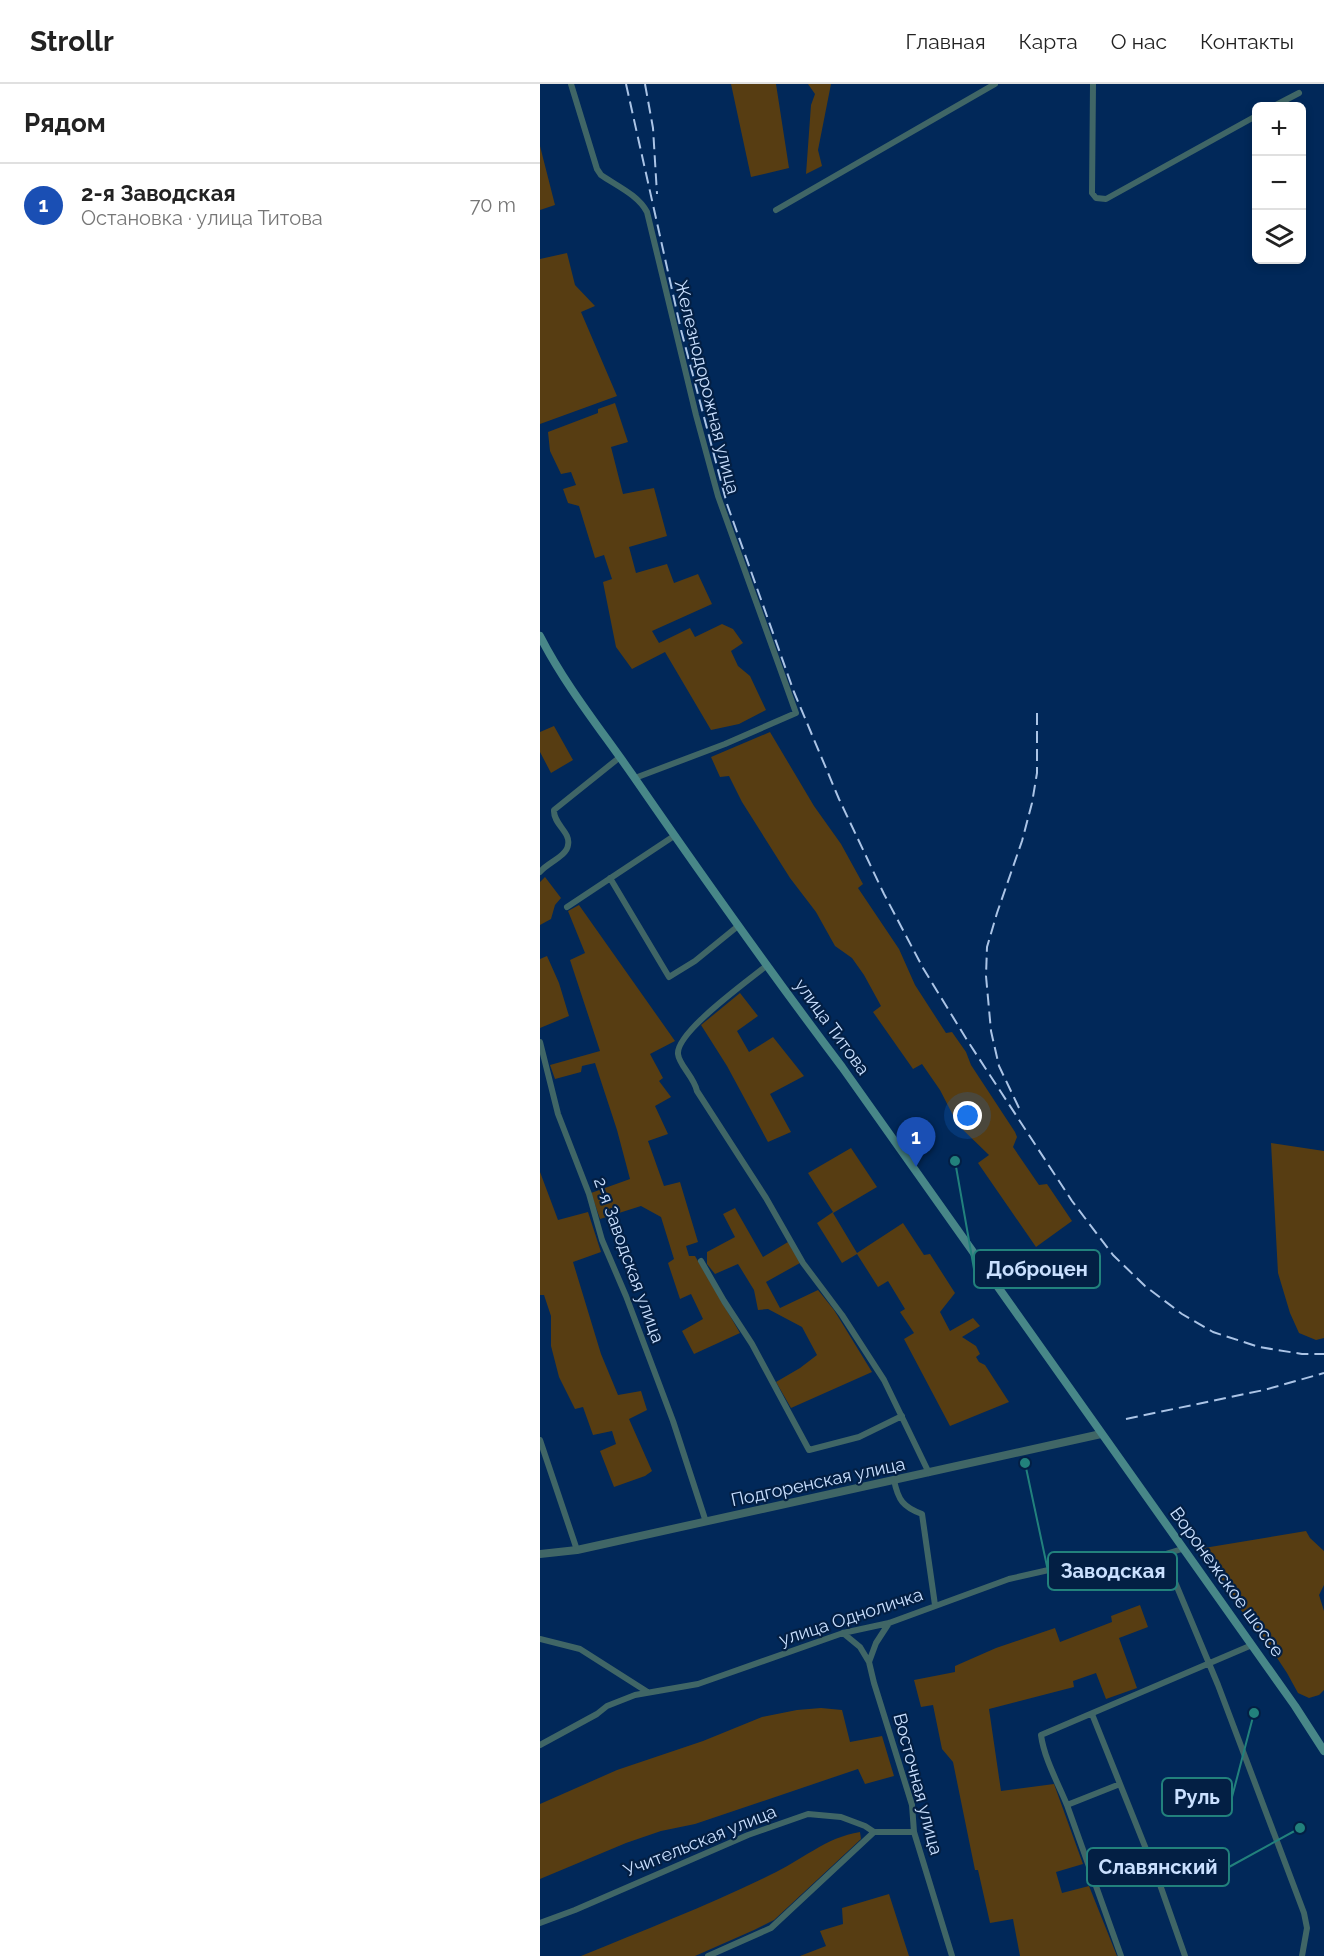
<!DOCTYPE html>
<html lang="ru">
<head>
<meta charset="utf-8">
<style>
  :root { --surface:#fff; --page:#f2f2f2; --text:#222; --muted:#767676; --line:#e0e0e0; --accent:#7c5f2c }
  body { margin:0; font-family:Raleway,sans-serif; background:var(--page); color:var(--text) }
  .controls { position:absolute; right:18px; top:18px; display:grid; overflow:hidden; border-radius:9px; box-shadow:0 3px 9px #0003 }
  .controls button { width:54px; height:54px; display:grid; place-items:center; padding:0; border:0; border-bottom:2px solid var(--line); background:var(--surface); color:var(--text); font:30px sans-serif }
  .you { position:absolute; left:428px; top:1032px; width:21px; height:21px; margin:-15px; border:4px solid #fff; border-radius:50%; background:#1a73e8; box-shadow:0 0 0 9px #1a73e833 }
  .badge { display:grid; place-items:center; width:39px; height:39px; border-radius:50%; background:var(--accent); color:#fff; font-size:20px; font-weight:700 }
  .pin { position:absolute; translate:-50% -50px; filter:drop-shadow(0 2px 3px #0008) }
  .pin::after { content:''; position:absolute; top:32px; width:21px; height:18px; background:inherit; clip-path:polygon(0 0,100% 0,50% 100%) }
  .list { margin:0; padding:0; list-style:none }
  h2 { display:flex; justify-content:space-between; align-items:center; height:78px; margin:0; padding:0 24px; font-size:26px }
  h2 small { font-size:20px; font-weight:400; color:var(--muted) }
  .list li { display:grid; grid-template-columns:39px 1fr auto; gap:18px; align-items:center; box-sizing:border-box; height:84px; padding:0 24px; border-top:2px solid var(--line) }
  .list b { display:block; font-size:22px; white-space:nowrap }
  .list p { margin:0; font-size:20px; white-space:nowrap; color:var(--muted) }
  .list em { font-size:20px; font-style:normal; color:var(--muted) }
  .icon { flex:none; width:33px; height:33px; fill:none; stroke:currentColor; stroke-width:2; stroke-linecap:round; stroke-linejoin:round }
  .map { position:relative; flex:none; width:784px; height:1872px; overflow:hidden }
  header { display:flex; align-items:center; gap:36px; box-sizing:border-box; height:84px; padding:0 30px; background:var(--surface); border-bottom:2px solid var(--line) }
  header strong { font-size:28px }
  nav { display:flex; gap:33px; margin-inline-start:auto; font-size:21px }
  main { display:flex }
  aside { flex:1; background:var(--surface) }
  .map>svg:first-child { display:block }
  .green { fill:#573d12 }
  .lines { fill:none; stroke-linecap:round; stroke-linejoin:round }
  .minor { stroke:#406666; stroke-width:6 }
  .tertiary { stroke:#406666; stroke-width:8 }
  .secondary { stroke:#488788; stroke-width:8 }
  .rail { stroke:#abc4e6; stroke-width:2; stroke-dasharray:12 6; stroke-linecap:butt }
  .labels { text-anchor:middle; stroke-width:4.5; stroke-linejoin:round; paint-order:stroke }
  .street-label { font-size:18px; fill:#cae0ff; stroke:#031f44 }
  .leader { fill:none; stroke:#22817c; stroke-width:2 }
  .callout-dot { fill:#22817c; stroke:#031f44; stroke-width:2 }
  .callout { fill:#031f44; stroke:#22817c; stroke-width:2 }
  .callout-label { font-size:20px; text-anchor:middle; font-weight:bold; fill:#cae0ff }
</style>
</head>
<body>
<header>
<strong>Strollr</strong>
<nav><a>Главная</a><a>Карта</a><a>О нас</a><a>Контакты</a></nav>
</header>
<main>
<aside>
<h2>Рядом<small></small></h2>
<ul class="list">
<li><span class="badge" style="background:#1a4fb4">1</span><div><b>2-я Заводская</b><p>Остановка · улица Титова</p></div><em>70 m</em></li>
</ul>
</aside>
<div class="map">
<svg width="784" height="1872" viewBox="0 0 784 1872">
  <rect width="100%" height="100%" fill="#012859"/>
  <path class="green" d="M191,0H236L249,84L211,93Z
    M268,0H291L278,66L282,82L266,90L271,21L275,10Z
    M0,62L15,121L0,126Z
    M27,169L35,201L55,222L41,228L77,312L0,340V175Z
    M75,319L88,358L71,363L83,410L114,404L127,452L89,463L96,489L127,480L134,499L158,490L172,520L112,547L119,559L150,544L155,553L182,540L193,545L203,559L191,567L198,582L210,592L226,626L199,640L171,646L125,568L92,585L76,563L63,498L72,495L64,471L55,474L39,422L28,419L23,405L36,401L31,388L21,390L10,367L8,348L58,329V325Z
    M14,642L33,676L11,689L0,668V648Z
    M230,648L274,722L301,760L323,800L318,804L359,865L375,901L406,949L412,948L426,968L431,981L475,1048L477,1053L473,1063L499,1101L507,1100L532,1137L496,1163L438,1079L449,1071L418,1041L400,1006L382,980L373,985L333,928L341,922L324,891L312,874L295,862L276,828L250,794L202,718L189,692L180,693L171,673Z
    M5,793L21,814L15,821L11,835L0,841V798Z
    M39,821L135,957L110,970L123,994L119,997L131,1013L115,1022L128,1050L108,1057L124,1102L140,1098L158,1158L146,1162L149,1172H155L200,1249L154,1270L142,1247L163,1235L151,1210L140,1215L128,1179L134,1175L121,1133L101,1122L60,1135L51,1109L90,1095L77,1046L55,979L42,982L41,988L15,995L10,981L60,967L30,876L45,869L28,827Z
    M7,872L19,899L29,932L0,944V875Z
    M200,909L218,932L197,947L209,968L233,953L264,992L230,1010L251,1048L228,1058L187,982L161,941Z
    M731,1059L784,1067V1254L776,1256L759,1249L750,1229L738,1189Z
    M311,1064L337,1103L293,1129L317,1169L363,1139L384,1171L390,1170L415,1209L400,1228L410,1247L433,1234L440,1242L422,1253L436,1262L440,1270L436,1273L439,1278L445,1281L469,1318L410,1342L364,1255L374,1249L360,1228L365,1225L348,1197L338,1203L317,1170L302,1179L277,1139L293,1128L268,1089Z
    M0,1088L18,1136L48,1128L61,1168L33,1178L61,1270L78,1311L101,1307L107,1326L89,1335L112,1387L105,1392L74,1403L60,1367L76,1360L72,1347L53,1351L43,1323L35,1325L19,1293L11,1262V1232L4,1211H0Z
    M195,1124L223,1173L248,1158L260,1179L226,1198L240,1224L278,1206L294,1226L332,1288L251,1324L236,1298L260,1284L277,1271L262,1243L228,1225L218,1226L214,1206L198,1180L175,1190L167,1180V1168L195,1153L183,1130Z
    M766,1447L770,1454L784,1467V1501L779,1511L784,1527V1606L779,1611L769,1614L758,1609L747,1589L724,1554L695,1519L659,1470L664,1464Z
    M600,1521L608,1543L579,1554L597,1604L566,1615L556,1589L533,1597L534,1603L449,1625L461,1707L514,1700L543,1780L516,1788L522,1809L549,1802L577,1872H480L473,1835L450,1839L438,1786H435L413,1678L402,1665L393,1621L381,1623L374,1596L415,1588V1582L456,1564L515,1544L520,1558L572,1538L571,1532Z
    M281,1624L302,1626L310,1658L342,1652L354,1692L325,1700L318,1685L155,1740L121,1747L86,1759L0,1795V1720L77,1686L163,1657L222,1633L257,1626Z
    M320,1748L321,1755L234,1836L214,1846L155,1872H41C104,1846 169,1821 230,1791C261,1777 286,1753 320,1748Z
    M349,1810L369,1872H260L286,1862L280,1847L303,1840L302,1824Z"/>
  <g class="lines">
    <path class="minor" d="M31,0L57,85L61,91C77,102 98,111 107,128L156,331L178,412L256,629L185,660L95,694
      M553,0L552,109L556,114L566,115L716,32
      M734,22L759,9
      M236,126L455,0
      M0,788C7,779 27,772 28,761C31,748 13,740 14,726L80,673
      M70,794L129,893L155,877L198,842
      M27,823L134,752
      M226,882C208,897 136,948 138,970C139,981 154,993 157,1007L226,1114L263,1179L302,1231L344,1296L389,1389
      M0,958L18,1030L49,1110L62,1156L86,1212L133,1337L166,1438
      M161,1177L184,1217L212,1260L269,1366L319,1353L362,1332
      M0,1356L37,1466
      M354,1396C358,1416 363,1423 382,1430L395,1521
      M619,1472L630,1486L678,1601L764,1829L767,1844L762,1872
      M349,1539L336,1559L329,1578L334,1599L372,1721L374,1748L412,1872
      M303,1549L320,1563L329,1578
      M0,1555L40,1565L106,1607
      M552,1630L618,1795L645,1872
      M0,1661L57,1630L67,1622L95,1611L158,1600L303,1549L349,1539L469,1495L513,1485L619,1472L642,1465
      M580,1700L527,1721L581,1872
      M527,1721C518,1699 504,1674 501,1651L712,1561
      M0,1839L35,1826L208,1751L268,1730L301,1733L325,1742L334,1748H374
      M168,1872L231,1844L334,1748"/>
    <path class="tertiary" d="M0,1470L37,1466L561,1350"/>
    <path class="secondary" d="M0,552C26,603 63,648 96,696C163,793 231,889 302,983L755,1622L784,1667"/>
    <path class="rail" d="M86,0L141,246L187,420L254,608L299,715L344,810L383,884L427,956L532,1117L573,1171L605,1202L642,1230L673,1248L719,1263L762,1270H784
      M105,0L113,44L117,110
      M479,1024L459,982L451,947L446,892L447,863L457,829L482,757L492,719L497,689V629
      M586,1335L724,1306L784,1289"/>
  </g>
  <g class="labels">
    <g class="street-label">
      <text transform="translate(167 303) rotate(76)" y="6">Железнодорожная улица</text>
      <text transform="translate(292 943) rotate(54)" y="6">улица Титова</text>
      <text transform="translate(89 1176) rotate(70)" y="6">2-я Заводская улица</text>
      <text transform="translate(278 1398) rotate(-12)" y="6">Подгоренская улица</text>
      <text transform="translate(687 1498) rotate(54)" y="6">Воронежское шоссе</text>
      <text transform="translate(311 1533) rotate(-18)" y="6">улица Одноличка</text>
      <text transform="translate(378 1700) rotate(75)" y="6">Восточная улица</text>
      <text transform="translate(160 1757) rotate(-22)" y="6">Учительская улица</text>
    </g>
  </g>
  <path class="leader" d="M415 1077L434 1185M485 1379L508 1487M714 1629L692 1713M760 1744L689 1783"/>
  <g class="callout-dot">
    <circle cx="415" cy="1077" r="6"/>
    <circle cx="485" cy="1379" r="6"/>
    <circle cx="714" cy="1629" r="6"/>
    <circle cx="760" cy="1744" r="6"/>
  </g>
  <g class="callout">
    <rect x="434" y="1166" width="126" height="38" rx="6"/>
    <rect x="508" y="1468" width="129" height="38" rx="6"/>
    <rect x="622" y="1694" width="70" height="38" rx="6"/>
    <rect x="547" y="1764" width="142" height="38" rx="6"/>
  </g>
  <g class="callout-label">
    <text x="497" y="1192">Доброцен</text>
    <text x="573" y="1494">Заводская</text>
    <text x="657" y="1720">Руль</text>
    <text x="618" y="1790">Славянский</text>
  </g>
</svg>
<div class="controls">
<button>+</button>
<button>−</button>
<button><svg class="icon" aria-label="layers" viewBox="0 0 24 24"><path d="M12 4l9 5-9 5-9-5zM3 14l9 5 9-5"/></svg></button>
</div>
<div class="you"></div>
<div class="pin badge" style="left:376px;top:1083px;background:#1a4fb4">1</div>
</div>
</main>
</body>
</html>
